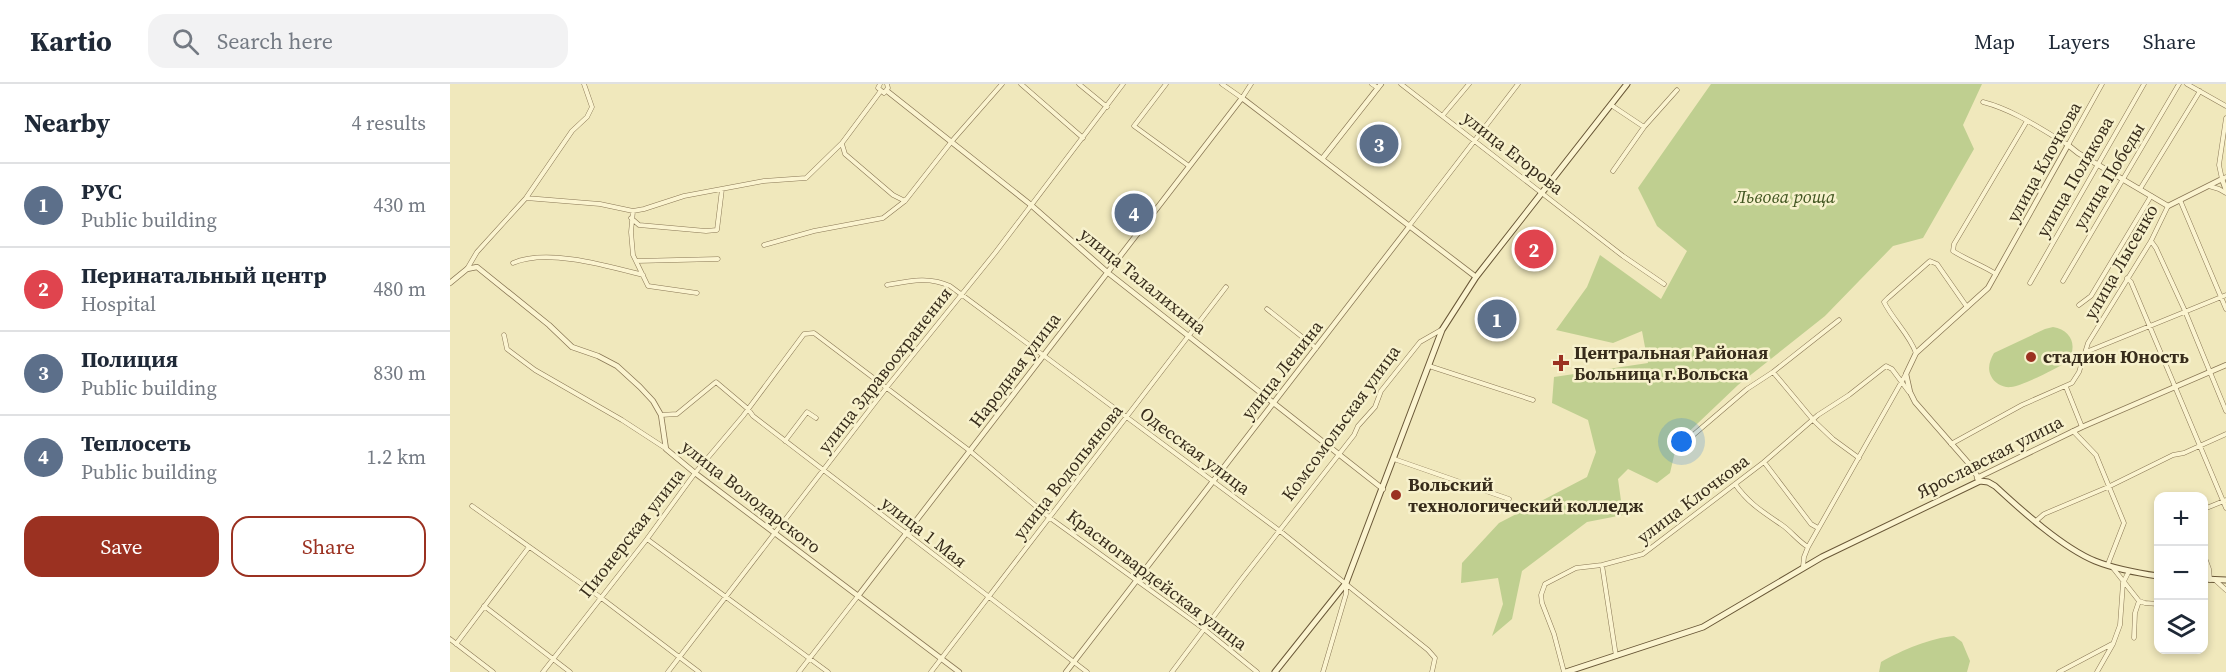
<!DOCTYPE html>
<html lang="en">
<head>
<meta charset="utf-8">
<style>
  :root { --surface:#fff; --page:#f2f2f3; --text:#1f2937; --muted:#747a83; --line:#e0e1e3; --accent:#9b3121 }
  body { margin:0; font-family:"Source Serif 4",serif; background:var(--page); color:var(--text) }
  .controls { position:absolute; right:18px; bottom:18px; display:grid; overflow:hidden; border-radius:12px; box-shadow:0 3px 9px #0003 }
  .controls button { width:54px; height:54px; display:grid; place-items:center; padding:0; border:0; border-bottom:2px solid var(--line); background:var(--surface); color:var(--text); font:30px sans-serif }
  .you { position:absolute; left:1232px; top:358px; width:21px; height:21px; margin:-15px; border:4px solid #fff; border-radius:50%; background:#1a73e8; box-shadow:0 0 0 9px #1a73e833 }
  .badge { display:grid; place-items:center; width:39px; height:39px; border-radius:50%; background:var(--accent); color:#fff; font-size:20px; font-weight:700 }
  .pin { position:absolute; translate:-50% -50%; border:3px solid #fff; box-shadow:0 2px 6px #0006 }
  .list { margin:0; padding:0; list-style:none }
  h2 { display:flex; justify-content:space-between; align-items:center; height:78px; margin:0; padding:0 24px; font-size:26px }
  h2 small { font-size:20px; font-weight:400; color:var(--muted) }
  .list li { display:grid; grid-template-columns:39px 1fr auto; gap:18px; align-items:center; box-sizing:border-box; height:84px; padding:0 24px; border-top:2px solid var(--line) }
  .list b { display:block; font-size:22px; white-space:nowrap }
  .list p { margin:0; font-size:20px; white-space:nowrap; color:var(--muted) }
  .list em { font-size:20px; font-style:normal; color:var(--muted) }
  .actions { display:flex; gap:12px; padding:18px 24px }
  .actions a { flex:1; padding:14px 0; border:2px solid var(--accent); border-radius:18px; text-align:center; font-size:21px; color:var(--accent) }
  .actions .main { background:var(--accent); color:#fff }
  .icon { flex:none; width:33px; height:33px; fill:none; stroke:currentColor; stroke-width:2; stroke-linecap:round; stroke-linejoin:round }
  .map { position:relative; flex:none; width:1776px; height:588px; overflow:hidden }
  header { display:flex; align-items:center; gap:36px; box-sizing:border-box; height:84px; padding:0 30px; background:var(--surface); border-bottom:2px solid var(--line) }
  header strong { font-size:28px }
  nav { display:flex; gap:33px; margin-inline-start:auto; font-size:21px }
  .search { width:420px; height:54px; background:var(--page); display:flex; align-items:center; gap:15px; box-sizing:border-box; padding:0 21px; border-radius:18px; color:var(--muted); font-size:22px }
  main { display:flex }
  aside { flex:1; background:var(--surface) }
  .map>svg:first-child { display:block }
  .green { fill:#bfcf90 }
  .lines { fill:none; stroke-linecap:round; stroke-linejoin:round }
  .minor-casing { stroke:#897755; stroke-width:5 }
  .tertiary-casing { stroke:#897755; stroke-width:6 }
  .secondary-casing { stroke:#6a5838; stroke-width:7 }
  .minor { stroke:#fbf4d0; stroke-width:4 }
  .tertiary { stroke:#fbf4d0; stroke-width:4.5 }
  .secondary { stroke:#fbf4d0; stroke-width:5 }
  .poi-dot { fill:#9b3121; stroke:#f7f1cc; stroke-width:2 }
  .labels { text-anchor:middle; stroke-width:5; stroke-linejoin:round; paint-order:stroke }
  .street-label { font-size:18px; fill:#372c1b; stroke:#f7f1cc }
  .park-label { font-size:18px; font-style:italic; fill:#405520; stroke:#f7f1cc }
  .poi-label { font-size:18px; font-weight:bold; fill:#372c1b; stroke:#f7f1cc; text-anchor:start }
</style>
</head>
<body>
<header>
<strong>Kartio</strong>
<div class="search"><svg class="icon" aria-label="search" viewBox="0 0 24 24"><circle cx="10" cy="10" r="6"/><path d="M15 15l6 6"/></svg>Search here</div>
<nav><a>Map</a><a>Layers</a><a>Share</a></nav>
</header>
<main>
<aside>
<h2>Nearby<small>4 results</small></h2>
<ul class="list">
<li><span class="badge" style="background:#5c6f8a">1</span><div><b>РУС</b><p>Public building</p></div><em>430 m</em></li>
<li><span class="badge" style="background:#e0444e">2</span><div><b>Перинатальный центр</b><p>Hospital</p></div><em>480 m</em></li>
<li><span class="badge" style="background:#5c6f8a">3</span><div><b>Полиция</b><p>Public building</p></div><em>830 m</em></li>
<li><span class="badge" style="background:#5c6f8a">4</span><div><b>Теплосеть</b><p>Public building</p></div><em>1.2 km</em></li>
</ul>
<div class="actions"><a class="main">Save</a><a>Share</a></div>
</aside>
<div class="map">
<svg width="1776" height="588" viewBox="0 0 1776 588">
  <rect width="100%" height="100%" fill="#f0e8bc"/>
  <path class="green" d="M1261,0H1532L1513,41L1524,65L1473,154L1443,162L1375,232L1288,301L1227,359L1220,389L1207,399L1178,385L1168,395L1173,431L1137,438L1072,487L1062,535L1042,552L1053,520L1048,494L1011,499L1012,479L1049,439L1137,393L1146,368L1138,336L1102,319L1104,293L1198,279L1192,247L1163,259L1106,246L1137,203L1150,171L1211,215L1237,167L1207,142L1188,104Z
    M1603,243C1621,246 1628,261 1618,277C1608,284 1572,302 1561,303C1553,304 1544,299 1541,292C1537,284 1540,276 1544,269L1595,245Z
    M1504,552L1512,558L1520,577L1517,588H1429L1431,578C1452,566 1481,554 1504,552Z"/>
  <g class="lines">
    <g class="minor-casing">
      <path id="minor" d="M430,0L428,4L434,9L438,4L437,0
        M571,0L633,54
        M629,0L657,23
        M716,0L684,42L739,82
        M772,0L792,14L801,0
        M922,0L928,4
        M951,0L1173,172L1214,200
        M1737,0L1776,22
        M1533,18C1564,26 1591,45 1618,61L1652,0
        M1161,21L1194,43
        M993,31L1019,0
        M1776,34L1769,81L1772,95L1776,93
        M392,60L395,70L443,111L455,117
        M1163,87L1194,43L1227,6
        M1759,102L1769,105L1776,109
        M1690,105L1750,7
        M76,114L150,120L183,127L194,125L234,112L314,97L356,94L392,59L430,8
        M1730,116L1776,225
        M183,127L181,148L183,171L198,202L247,209
        M181,134L189,141L256,147L267,146L272,105
        M959,142L1068,0
        M1701,157L1706,164L1735,227L1776,327
        M314,161L364,147L433,134L455,117L502,57L552,0
        M186,177L268,175
        M63,179C97,164 158,182 193,191
        M17,185L27,168L76,114L122,47L137,33L142,23L134,0
        M1546,190C1532,181 1517,176 1503,167L1504,160L1577,37
        M1677,194L1681,198L1776,424
        M1613,197L1729,0
        M1580,199L1694,0
        M437,201C459,197 479,192 500,202L830,447L978,566L985,574L982,588
        M1629,221L1641,212L1701,112
        M817,225L866,264
        M54,251L57,265L85,286L172,336L215,364
        M1636,268L1776,211
        M1466,269C1459,250 1443,236 1434,218L1438,214L1480,177L1487,180L1517,223
        M979,282L1083,316
        M1323,288L1364,337L1383,355L1409,374
        M1616,303L1632,343
        M211,331L227,330L266,298L298,325L303,332L637,588
        M1623,347L1646,371L1674,439L1658,480
        M335,357L357,328L366,334
        M1235,358L1297,305L1323,288L1389,236
        M1501,360L1572,321L1622,299L1629,288L1638,259L1701,157L1718,122
        M944,375L1059,415
        M1314,378L1361,440L1368,444
        M1285,400C1298,419 1313,428 1332,441C1341,447 1348,457 1358,463
        M22,422L150,513L249,588
        M1754,425L1776,416
        M1586,437L1594,430L1658,403L1723,371L1734,369L1776,350
        M197,455L378,588
        M1754,471L1759,485L1760,496
        M1152,481L1166,572
        M1353,483L1354,473L1358,463L1456,290
        M1663,484L1689,517L1695,519L1708,520
        M1765,496L1776,506
        M34,522L120,588
        M1684,554L1685,529L1689,517
        M0,555L43,588
        M6,560L79,463
        M93,588L197,455L245,389L293,332L354,250L364,249L520,367L600,434L754,545L807,588
        M218,588L437,303L545,169L673,0
        M349,588L408,512
        M481,588L776,203
        M722,588L791,496L904,351L908,342L925,323L931,307L970,258L991,246
        M873,588L896,510V499
        M1114,588L1104,550L1092,519L1091,511L1095,500L1126,484L1152,481L1193,470L1314,378L1368,331L1399,311L1436,282L1442,285L1459,308
        M1609,588L1662,560
        M1647,588L1663,560L1670,541L1673,499L1679,487"/>
    </g>
    <g class="tertiary-casing">
      <path id="tertiary" d="M437,7L581,121L657,188L933,405
        M872,75L931,0
        M0,199L17,185L27,183L99,241L122,263L148,272L167,282L190,303L203,317L211,331L216,365L245,389L509,588
        M1527,394L1632,343L1776,281
        M1530,397L1521,382L1465,318L1460,308L1456,290L1466,269L1538,204L1618,61L1628,69L1718,122L1772,95L1776,106
        M408,512L792,14L1026,193
        M616,588L959,143"/>
    </g>
    <g class="secondary-casing">
      <path id="secondary" d="M1754,495L1776,496
        M825,588L896,499L992,246L1026,193L1177,0
        M1116,588L1253,543L1372,473L1530,397L1538,398L1545,402C1571,426 1613,464 1645,477C1665,485 1687,489 1708,492"/>
    </g>
    <use href="#minor" class="minor"/>
    <use href="#tertiary" class="tertiary"/>
    <use href="#secondary" class="secondary"/>
  </g>
  <g class="poi-dot">
    <circle cx="1581" cy="273" r="6"/>
    <path d="M1108 270h6v6h6v6h-6v6h-6v-6h-6v-6h6z"/>
    <circle cx="946" cy="411" r="6"/>
  </g>
  <g class="labels">
    <g class="street-label">
      <text transform="translate(1063 69) rotate(38)" y="6">улица Егорова</text>
      <text transform="translate(1594 78) rotate(-61)" y="6">улица Клочкова</text>
      <text transform="translate(1659 92) rotate(-59)" y="6">улица Победы</text>
      <text transform="translate(1625 93) rotate(-60)" y="6">улица Полякова</text>
      <text transform="translate(1671 178) rotate(-60)" y="6">улица Лысенко</text>
      <text transform="translate(693 197) rotate(39)" y="6">улица Талалихина</text>
      <text transform="translate(435 286) rotate(-52)" y="6">улица Здравоохранения</text>
      <text transform="translate(565 286) rotate(-53)" y="6">Народная улица</text>
      <text transform="translate(832 286) rotate(-52)" y="6">улица Ленина</text>
      <text transform="translate(891 339) rotate(-54)" y="6">Комсомольская улица</text>
      <text transform="translate(745 367) rotate(37)" y="6">Одесская улица</text>
      <text transform="translate(1540 373) rotate(-27)" y="6">Ярославская улица</text>
      <text transform="translate(618 388) rotate(-52)" y="6">улица Водопьянова</text>
      <text transform="translate(301 413) rotate(38)" y="6">улица Володарского</text>
      <text transform="translate(1243 415) rotate(-37)" y="6">улица Клочкова</text>
      <text transform="translate(474 448) rotate(38)" y="6">улица 1 Мая</text>
      <text transform="translate(182 449) rotate(-52)" y="6">Пионерская улица</text>
      <text transform="translate(707 496) rotate(37)" y="6">Красногвардейская улица</text>
    </g>
    <g class="park-label">
      <text x="1335" y="119">Львова роща</text>
    </g>
    <g class="poi-label">
      <text x="1124" y="275">Центральная Районая<tspan x="1124" dy="21">Больница г.Вольска</tspan></text>
      <text x="1593" y="279">стадион Юность</text>
      <text x="958" y="407">Вольский<tspan x="958" dy="21">технологический колледж</tspan></text>
    </g>
  </g>
</svg>
<div class="controls">
<button>+</button>
<button>−</button>
<button><svg class="icon" aria-label="layers" viewBox="0 0 24 24"><path d="M12 4l9 5-9 5-9-5zM3 14l9 5 9-5"/></svg></button>
</div>
<div class="you"></div>
<div class="pin badge" style="left:1047px;top:235px;background:#5c6f8a">1</div>
<div class="pin badge" style="left:1084px;top:165px;background:#e0444e">2</div>
<div class="pin badge" style="left:929px;top:60px;background:#5c6f8a">3</div>
<div class="pin badge" style="left:684px;top:129px;background:#5c6f8a">4</div>
</div>
</main>
</body>
</html>
